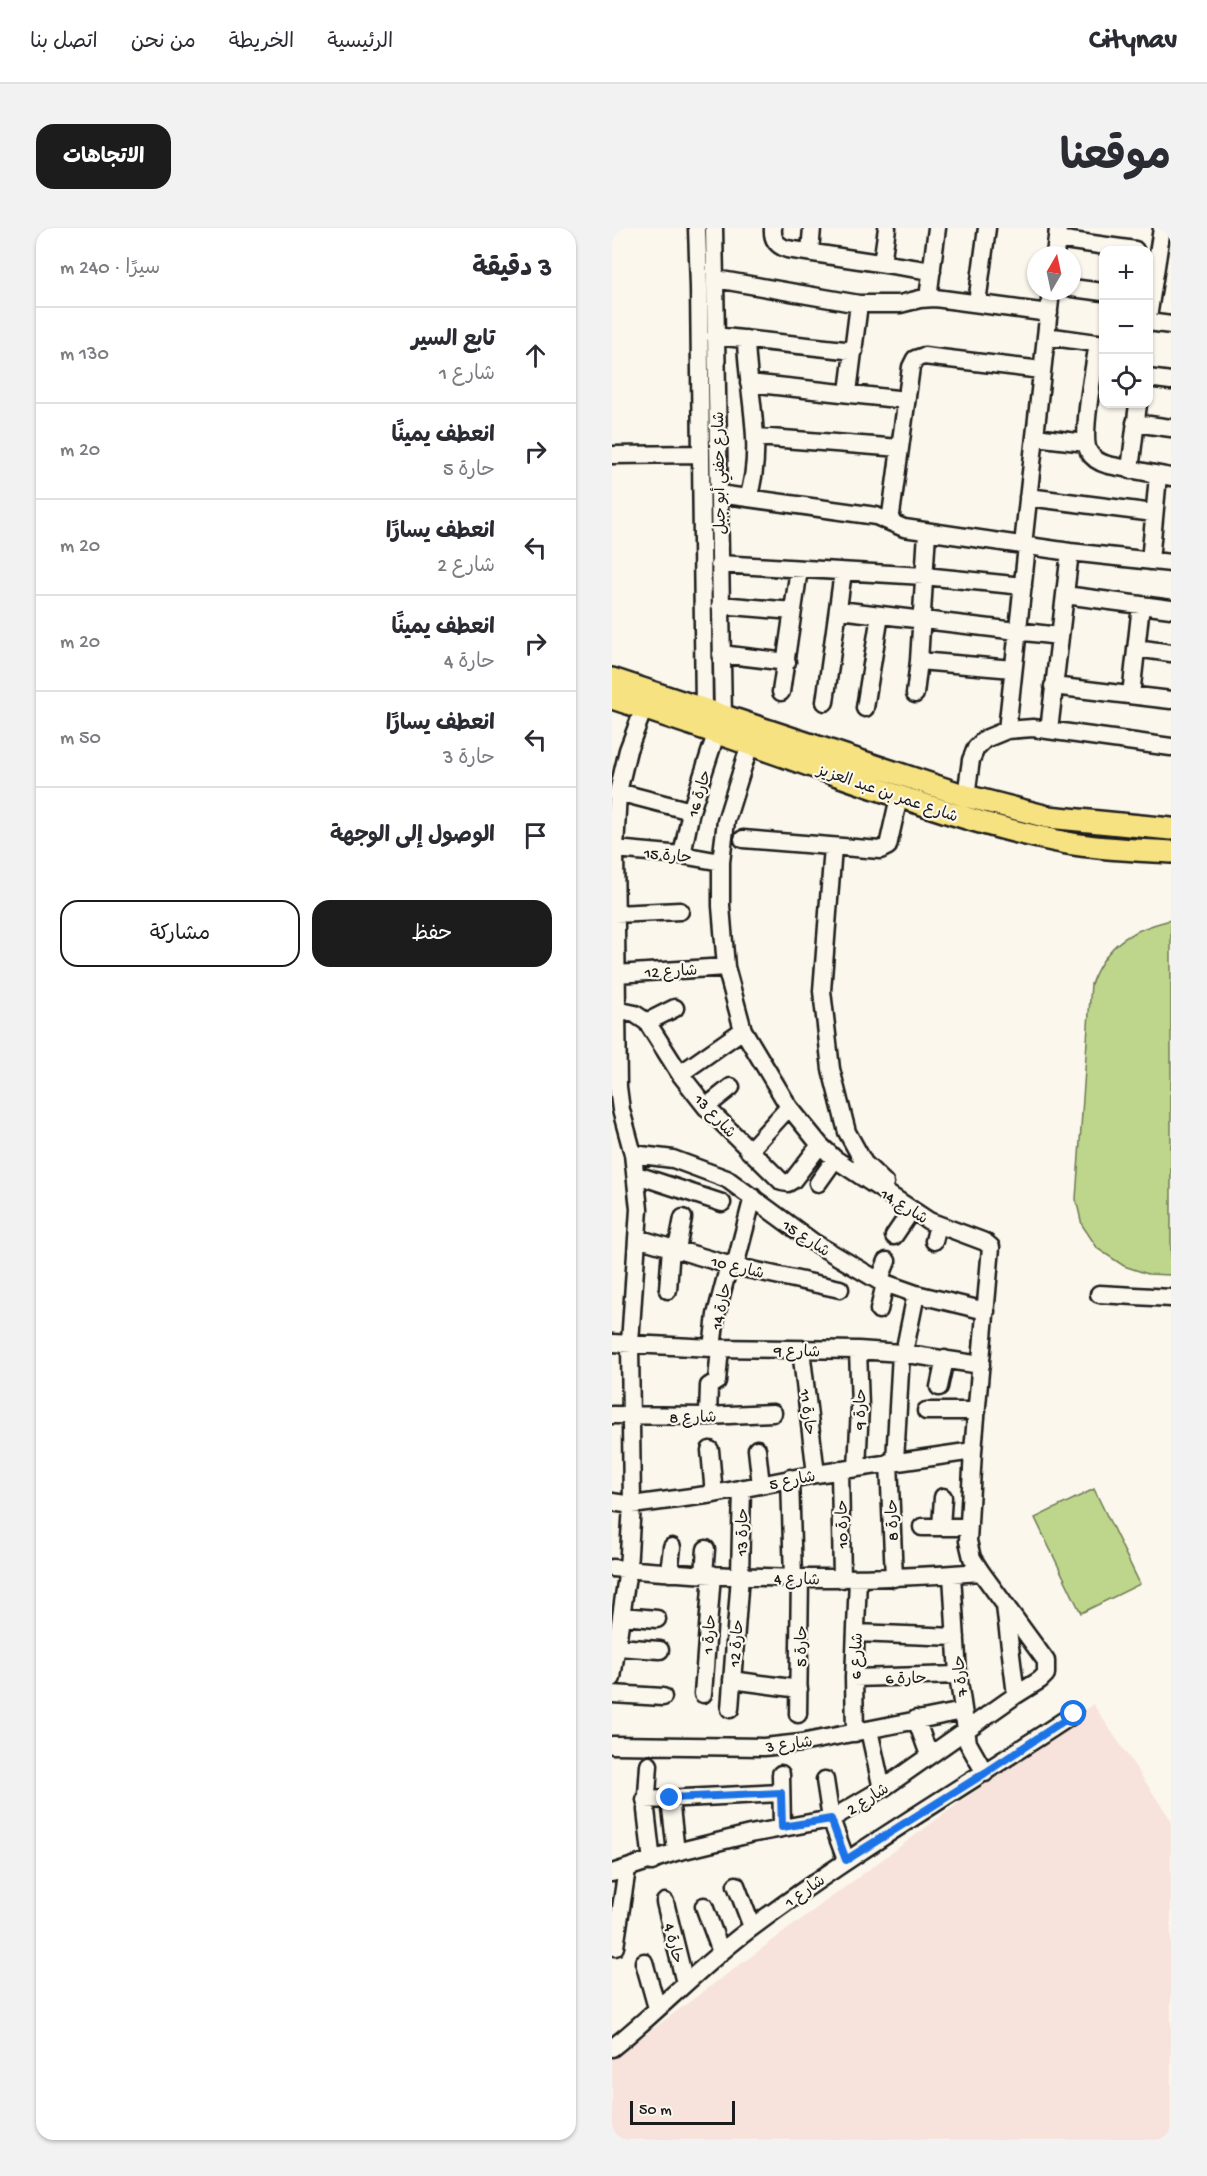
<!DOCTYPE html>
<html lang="ar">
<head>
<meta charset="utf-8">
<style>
  :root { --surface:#fff; --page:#f2f2f3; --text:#2b2b33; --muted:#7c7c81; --line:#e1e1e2; --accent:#1c1c1c }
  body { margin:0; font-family:"Gochi Hand","Playpen Sans Arabic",sans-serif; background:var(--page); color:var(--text); direction:rtl }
  .controls { position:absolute; right:18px; top:18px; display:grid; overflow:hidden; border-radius:12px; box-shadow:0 2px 4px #0004 }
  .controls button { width:54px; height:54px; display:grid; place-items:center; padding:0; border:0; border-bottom:2px solid var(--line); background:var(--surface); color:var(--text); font:30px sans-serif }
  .compass { position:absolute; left:415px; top:18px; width:54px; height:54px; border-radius:50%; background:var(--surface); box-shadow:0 2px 4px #0004; rotate:9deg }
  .scale { position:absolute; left:18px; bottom:15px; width:105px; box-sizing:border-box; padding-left:6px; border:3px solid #1c1c1c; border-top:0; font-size:16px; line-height:21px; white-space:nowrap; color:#1c1c1c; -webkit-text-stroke:4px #fbf7ec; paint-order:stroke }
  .stop { position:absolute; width:18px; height:18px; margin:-14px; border:4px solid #1a73e8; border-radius:50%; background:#fff }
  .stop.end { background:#1a73e8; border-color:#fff; box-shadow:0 2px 6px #0008 }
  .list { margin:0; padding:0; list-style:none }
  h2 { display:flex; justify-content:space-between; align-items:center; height:78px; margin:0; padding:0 24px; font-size:26px }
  h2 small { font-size:20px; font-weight:400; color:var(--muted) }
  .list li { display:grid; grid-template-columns:39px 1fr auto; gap:18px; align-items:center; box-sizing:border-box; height:96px; padding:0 24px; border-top:2px solid var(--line) }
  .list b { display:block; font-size:22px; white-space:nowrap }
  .list p { margin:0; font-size:20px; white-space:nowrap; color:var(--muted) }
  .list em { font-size:20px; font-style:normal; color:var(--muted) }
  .actions { display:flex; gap:12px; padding:18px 24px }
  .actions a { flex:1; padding:14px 0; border:2px solid var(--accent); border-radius:18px; text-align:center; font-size:21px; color:var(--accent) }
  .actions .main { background:var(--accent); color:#fff }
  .icon { flex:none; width:33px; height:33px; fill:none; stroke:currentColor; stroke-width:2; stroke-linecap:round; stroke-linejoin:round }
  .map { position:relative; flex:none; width:559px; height:1912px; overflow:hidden; direction:ltr; border-radius:18px }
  header { display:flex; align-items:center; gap:36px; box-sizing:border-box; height:84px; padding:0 30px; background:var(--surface); border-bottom:2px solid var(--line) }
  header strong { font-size:28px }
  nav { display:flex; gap:33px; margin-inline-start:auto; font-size:21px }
  .intro { display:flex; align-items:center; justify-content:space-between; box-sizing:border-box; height:144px; padding:0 36px }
  h1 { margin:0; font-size:42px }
  .button { padding:15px 27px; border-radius:18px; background:var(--accent); color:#fff; font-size:21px; font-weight:700 }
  main { display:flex; gap:36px; padding:0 36px }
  aside { flex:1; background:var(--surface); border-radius:18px; box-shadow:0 2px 4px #0004 }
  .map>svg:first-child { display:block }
  .built { fill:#f7e3db }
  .green { fill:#bed68c; stroke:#6d7954; stroke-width:1.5 }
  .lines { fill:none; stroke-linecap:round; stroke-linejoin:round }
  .minor-casing { stroke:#1c1c1c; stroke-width:21 }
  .major-casing { stroke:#1c1c1c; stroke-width:26 }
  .minor { stroke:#fbf7ec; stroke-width:16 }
  .major { stroke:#f7e281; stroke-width:21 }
  .route { stroke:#1a73e8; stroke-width:8 }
  .labels { text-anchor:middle; stroke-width:4.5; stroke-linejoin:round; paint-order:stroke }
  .street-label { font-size:16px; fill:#1c1c1c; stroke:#fbf7ec }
</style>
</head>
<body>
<header>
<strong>Citynav</strong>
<nav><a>الرئيسية</a><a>الخريطة</a><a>من نحن</a><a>اتصل بنا</a></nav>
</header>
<div class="intro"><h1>موقعنا</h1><a class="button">الاتجاهات</a></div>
<main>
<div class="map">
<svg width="559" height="1912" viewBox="0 0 559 1912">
  <rect width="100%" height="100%" fill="#fbf7ec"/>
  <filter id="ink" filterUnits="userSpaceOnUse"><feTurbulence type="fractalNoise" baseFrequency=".0167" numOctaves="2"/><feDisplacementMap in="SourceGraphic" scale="12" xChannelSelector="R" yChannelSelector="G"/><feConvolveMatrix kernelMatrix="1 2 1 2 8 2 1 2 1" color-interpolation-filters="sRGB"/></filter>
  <g filter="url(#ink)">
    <path class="built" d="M481,1476L559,1592V1912H0V1831Z"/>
    <path class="green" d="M559,692V1047L536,1046L512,1038L486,1021L470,997L464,971L479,756C495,715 518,702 559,692Z
      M482,1261L528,1356L469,1385L423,1290Z"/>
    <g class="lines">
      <g class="minor-casing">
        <path id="minor" d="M85,0L87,59L92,483
          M102,0L111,489
          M161,0C160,11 164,17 175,21L320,43
          M445,11L523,22
          M198,24L200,0
          M443,27L446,1
          M270,35L275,0
          M104,51L247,76H288L308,71L323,70L437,85
          M460,60L491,64
          M316,70L325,0
          M365,75L375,0
          M536,90L550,0
          M536,94L559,97
          M103,108L242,123
          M434,108L491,116
          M134,111C135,166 153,217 136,270
          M486,115C483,136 468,209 477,224C481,231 489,235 496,237L559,249
          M536,150L559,153
          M137,155L294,172
          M236,164L247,76
          M523,195L559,200
          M145,209L288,220
          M423,209L474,215
          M0,227L89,226
          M518,242L526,176
          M107,266L264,288L292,300L458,324L559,335
          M416,269L542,285
          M278,294L299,139L303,131L312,128L430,142
          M411,317L439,63
          M538,333L546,248
          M107,336L312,348L411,358
          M453,367L559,381
          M108,377L181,383
          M227,382L447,408
          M524,420L559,425
          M109,426L175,434
          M307,433L401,441
          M441,458L559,472
          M169,464L187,341
          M303,466L307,433L315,304
          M519,467L529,377
          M213,474L231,344
          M253,480L268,387
          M395,502L415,318
          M437,502L458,324
          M6,564L79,583
          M354,568L359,532L364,520L373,511L395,502L421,500L559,519
          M131,611L268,622L276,618L287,569
          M221,619L210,763L219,841L235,904L252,935L273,955
          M3,621L70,627L109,634
          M70,627L79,583L105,503
          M3,686L68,683
          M4,746L114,739
          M4,782L23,786L35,794L68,846L94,879L170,954L176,955L181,952L208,917
          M35,794L63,780
          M68,846L131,802
          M94,879L119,859
          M137,923L177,879
          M21,926L61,931L115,951L201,1014L267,1053L304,1066L374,1083
          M25,947L110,975
          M206,955L223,931
          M282,1008L299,983
          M25,1010L117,1037L228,1061
          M322,1013L326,997
          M65,1021L71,990
          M123,1038L141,969
          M267,1053L275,1033
          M56,1062L59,1019
          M487,1066L559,1070
          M267,1082L273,1055
          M0,1115L100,1120L246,1122L289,1125L369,1137
          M100,1120L104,1087L117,1037
          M189,1122L204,1246
          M292,1125L304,1066
          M327,1159L333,1131
          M314,1183H365
          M0,1187L96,1188L161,1185
          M96,1188L97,1158L105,1153L108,1120
          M145,1221L149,1257
          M98,1222L102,1266
          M283,1233L289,1125
          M277,1234L282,1350
          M245,1240L248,1179L246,1122
          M228,1242L230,1351
          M178,1250L181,1350
          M0,1274L20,1277L102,1266L204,1246L361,1223
          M310,1299H356
          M329,1299L331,1269
          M0,1340C123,1351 246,1354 369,1344
          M57,1345L60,1319
          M92,1346L94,1321
          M340,1347L346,1447L356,1515L373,1545
          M393,1378L404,1467
          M10,1388L45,1391
          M244,1405L344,1409
          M5,1419L48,1422
          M0,1450L16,1341L20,1277L18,1115L27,981L21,926L9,882L6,859L3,621L6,564L16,522L32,480
          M242,1450L346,1447
          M120,1452L187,1461
          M0,1466L51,1469
          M91,1466L100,1346
          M118,1481L128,1348L130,1260
          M186,1486L188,1350
          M304,1491L317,1527
          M257,1502L270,1561
          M243,1505L242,1450L246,1350
          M0,1517L152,1519L189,1515L351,1483
          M37,1537L34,1582L40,1634
          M169,1546L170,1599
          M213,1552L219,1591L234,1632
          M58,1571L64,1624
          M33,1572L169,1565
          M0,1645L64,1624L138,1606L219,1591L270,1561L404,1467L428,1452L434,1446V1433L369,1344L360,1330L356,1313L361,1223L379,1019L373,1014L317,993L223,931L208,917L177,879L131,802L114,739L109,678V634L114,593L138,516
          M124,1657L140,1699
          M53,1674L73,1755
          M92,1678L109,1724
          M3,1719L15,1641
          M32,1734L45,1780
          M0,1820C49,1781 91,1735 142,1698C244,1622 355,1557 462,1486"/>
      </g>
      <g class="major-casing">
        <path id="major" d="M0,451L354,568L436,589L559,601
          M0,470C71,493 141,517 211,542C291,570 371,599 455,615C489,621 524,622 559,624"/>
      </g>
      <use href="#minor" class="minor"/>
      <use href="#major" class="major"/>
    </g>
  </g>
  <g class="lines" filter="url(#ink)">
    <path class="route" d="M58,1570L169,1565L170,1599L219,1591L234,1632L373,1545L462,1486"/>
  </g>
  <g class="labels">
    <g class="street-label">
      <text transform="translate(106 245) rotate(-91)" y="6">شارع حفني أبو جبل</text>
      <text transform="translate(276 564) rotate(19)" y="6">شارع عمر بن عبد العزيز</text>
      <text transform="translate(86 565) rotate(-73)" y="6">حارة 16</text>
      <text transform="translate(56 626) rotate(6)" y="6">حارة 15</text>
      <text transform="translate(59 742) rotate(-3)" y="6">شارع 12</text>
      <text transform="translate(104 887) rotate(47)" y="6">شارع 13</text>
      <text transform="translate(293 977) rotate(32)" y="6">شارع 14</text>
      <text transform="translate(195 1009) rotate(34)" y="6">شارع 15</text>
      <text transform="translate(126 1038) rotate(14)" y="6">شارع 10</text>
      <text transform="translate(108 1078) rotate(-78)" y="6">حارة 14</text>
      <text transform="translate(185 1122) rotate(1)" y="6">شارع 9</text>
      <text transform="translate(247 1181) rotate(-89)" y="6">حارة 9</text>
      <text transform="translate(197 1184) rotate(83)" y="6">حارة 11</text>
      <text transform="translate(81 1188) rotate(-1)" y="6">شارع 8</text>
      <text transform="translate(180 1251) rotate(-11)" y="6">شارع 5</text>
      <text transform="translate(279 1292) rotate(-92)" y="6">حارة 8</text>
      <text transform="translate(229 1296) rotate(-91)" y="6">حارة 10</text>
      <text transform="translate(129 1304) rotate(-89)" y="6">حارة 13</text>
      <text transform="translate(185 1350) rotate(1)" y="6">شارع 4</text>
      <text transform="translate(96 1406) rotate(-86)" y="6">حارة 1</text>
      <text transform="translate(123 1415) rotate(-85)" y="6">حارة 12</text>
      <text transform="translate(188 1418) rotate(-89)" y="6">حارة 5</text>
      <text transform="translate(243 1428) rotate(-88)" y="6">شارع 6</text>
      <text transform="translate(347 1448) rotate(-96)" y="6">حارة 7</text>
      <text transform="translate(294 1449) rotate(-1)" y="6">حارة 6</text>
      <text transform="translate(177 1515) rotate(-7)" y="6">شارع 3</text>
      <text transform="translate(255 1570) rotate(-32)" y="6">شارع 2</text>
      <text transform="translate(192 1662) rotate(-35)" y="6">شارع 1</text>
      <text transform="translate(63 1715) rotate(77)" y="6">حارة 4</text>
    </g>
  </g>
</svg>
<div class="controls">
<button>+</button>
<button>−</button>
<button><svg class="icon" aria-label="locate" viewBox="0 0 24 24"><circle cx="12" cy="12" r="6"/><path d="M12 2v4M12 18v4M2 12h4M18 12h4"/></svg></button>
</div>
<svg class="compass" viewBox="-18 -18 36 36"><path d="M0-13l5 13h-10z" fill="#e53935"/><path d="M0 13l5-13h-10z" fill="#7c7c81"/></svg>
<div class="scale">50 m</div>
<div class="stop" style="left:462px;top:1486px"></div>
<div class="stop end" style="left:58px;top:1570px"></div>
</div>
<aside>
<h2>3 دقيقة<small>سيرًا · 240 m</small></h2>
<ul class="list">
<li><svg class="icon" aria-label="ahead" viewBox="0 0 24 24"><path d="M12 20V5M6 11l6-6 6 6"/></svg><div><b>تابع السير</b><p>شارع 1</p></div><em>130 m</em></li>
<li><svg class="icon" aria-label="right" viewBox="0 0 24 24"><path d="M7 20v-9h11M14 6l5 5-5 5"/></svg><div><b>انعطف يمينًا</b><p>حارة 5</p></div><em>20 m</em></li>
<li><svg class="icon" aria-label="left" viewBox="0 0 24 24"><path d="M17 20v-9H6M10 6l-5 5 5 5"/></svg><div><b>انعطف يسارًا</b><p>شارع 2</p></div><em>20 m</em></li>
<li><svg class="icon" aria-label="right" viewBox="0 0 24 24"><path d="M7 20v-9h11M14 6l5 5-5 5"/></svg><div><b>انعطف يمينًا</b><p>حارة 4</p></div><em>20 m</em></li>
<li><svg class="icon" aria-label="left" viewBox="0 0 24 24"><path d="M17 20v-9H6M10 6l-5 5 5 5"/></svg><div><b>انعطف يسارًا</b><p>حارة 3</p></div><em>50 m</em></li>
<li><svg class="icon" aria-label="arrive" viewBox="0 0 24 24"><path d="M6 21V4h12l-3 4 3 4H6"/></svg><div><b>الوصول إلى الوجهة</b></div></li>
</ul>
<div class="actions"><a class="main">حفظ</a><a>مشاركة</a></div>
</aside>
</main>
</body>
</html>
